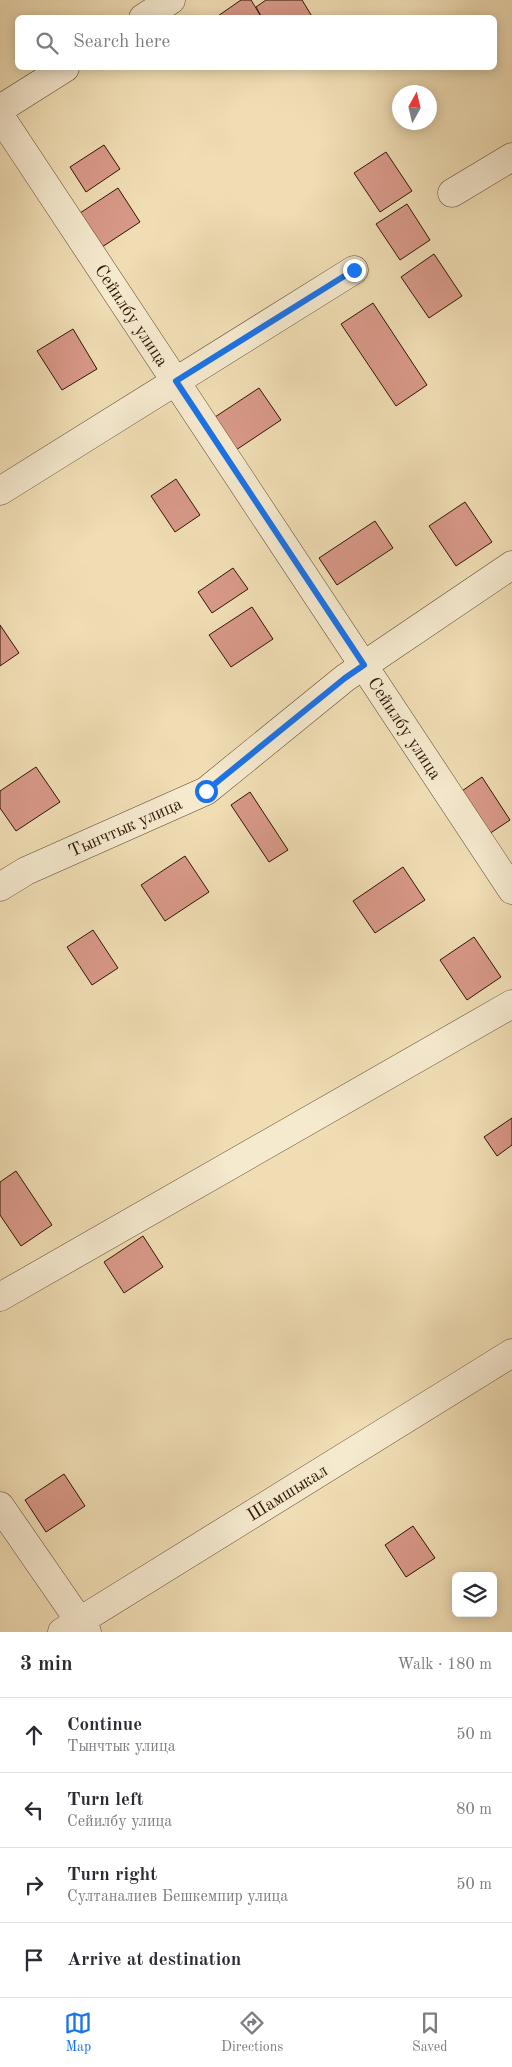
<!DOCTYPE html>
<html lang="en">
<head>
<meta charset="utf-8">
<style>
  :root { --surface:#fff; --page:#f7f7f7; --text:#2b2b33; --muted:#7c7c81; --line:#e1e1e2; --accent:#1a73e8 }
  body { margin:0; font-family:"Old Standard TT",serif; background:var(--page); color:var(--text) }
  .controls { position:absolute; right:15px; bottom:15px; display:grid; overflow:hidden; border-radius:8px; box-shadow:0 2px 12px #0003 }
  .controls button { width:45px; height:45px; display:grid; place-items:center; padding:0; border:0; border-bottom:1px solid var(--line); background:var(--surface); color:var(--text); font:25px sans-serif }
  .compass { position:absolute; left:392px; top:85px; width:45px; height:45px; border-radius:50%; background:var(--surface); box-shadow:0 2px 12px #0003; rotate:8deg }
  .stop { position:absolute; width:15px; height:15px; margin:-11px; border:4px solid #1a73e8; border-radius:50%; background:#fff }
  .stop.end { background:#1a73e8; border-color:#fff; box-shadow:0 1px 5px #0008 }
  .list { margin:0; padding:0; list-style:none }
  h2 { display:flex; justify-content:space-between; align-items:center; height:65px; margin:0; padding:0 20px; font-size:21px }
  h2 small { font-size:16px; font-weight:400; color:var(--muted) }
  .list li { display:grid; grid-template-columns:32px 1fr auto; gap:15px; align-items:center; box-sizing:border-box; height:75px; padding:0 20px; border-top:1px solid var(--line) }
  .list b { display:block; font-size:19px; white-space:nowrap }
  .list p { margin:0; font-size:16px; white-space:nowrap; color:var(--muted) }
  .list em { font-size:16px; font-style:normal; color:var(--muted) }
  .icon { flex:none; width:28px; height:28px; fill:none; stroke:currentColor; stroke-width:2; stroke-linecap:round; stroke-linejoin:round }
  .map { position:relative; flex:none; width:512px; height:1632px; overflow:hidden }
  .search { position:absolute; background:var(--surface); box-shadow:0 2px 12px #0003; left:15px; right:15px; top:15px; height:55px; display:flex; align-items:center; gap:12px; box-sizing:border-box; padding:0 18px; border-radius:8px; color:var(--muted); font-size:19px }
  .sheet { height:365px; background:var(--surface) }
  nav { display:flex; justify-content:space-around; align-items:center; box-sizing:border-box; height:70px; border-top:1px solid var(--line); background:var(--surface); font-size:14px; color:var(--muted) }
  nav a { display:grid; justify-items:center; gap:2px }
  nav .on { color:var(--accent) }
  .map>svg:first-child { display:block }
  .building { fill:#d89988; stroke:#2e1403 }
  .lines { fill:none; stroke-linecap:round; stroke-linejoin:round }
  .minor-casing { stroke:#5e462f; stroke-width:29 }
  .minor { stroke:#f5e9ce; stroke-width:28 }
  .route { stroke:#1a73e8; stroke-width:6 }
  .labels { text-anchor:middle; stroke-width:4; stroke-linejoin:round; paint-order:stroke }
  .street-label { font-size:18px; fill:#2e1403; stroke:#f5e9ce }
</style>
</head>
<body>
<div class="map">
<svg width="512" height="1632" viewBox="0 0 512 1632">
  <rect width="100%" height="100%" fill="#f0ddb4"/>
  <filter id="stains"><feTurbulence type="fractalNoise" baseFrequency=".004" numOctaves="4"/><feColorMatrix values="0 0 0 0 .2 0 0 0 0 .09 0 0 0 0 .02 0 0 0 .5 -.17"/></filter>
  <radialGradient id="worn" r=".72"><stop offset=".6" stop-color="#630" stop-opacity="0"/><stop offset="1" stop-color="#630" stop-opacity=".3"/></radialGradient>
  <path class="building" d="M241,0H251L262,18H215Z
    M266,0H302L313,18H262L256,7Z
    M104,145L120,169L86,192L70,167Z
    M386,152L412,191L380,212L354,173Z
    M118,188L140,222L102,247L80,213Z
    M407,204L430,240L400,260L376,224Z
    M434,254L462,296L429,318L401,277Z
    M373,303L427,385L396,406L341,324Z
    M73,329L97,369L62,390L37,351Z
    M259,388L281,420L236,450L215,417Z
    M176,479L200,515L175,532L151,496Z
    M465,502L492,542L456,566L429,526Z
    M375,521L393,548L337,585L319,558Z
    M233,568L248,589L212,613L198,592Z
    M252,607L273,639L231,667L209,635Z
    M0,625L19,653L0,666Z
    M36,767L60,802L16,831L0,808V791Z
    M482,777L510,820L486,836L459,793Z
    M250,792L288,850L269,862L231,805Z
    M185,856L209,892L165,921L141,885Z
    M403,867L425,900L375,933L353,901Z
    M93,930L118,968L92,985L67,947Z
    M474,937L501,977L467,1000L440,960Z
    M512,1118V1145L497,1156L484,1137Z
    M16,1171L52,1225L21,1246L0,1215V1182Z
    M143,1236L163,1267L124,1293L104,1262Z
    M64,1474L85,1506L46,1532L25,1500Z
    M413,1526L435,1558L406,1577L385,1545Z"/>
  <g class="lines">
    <g class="minor-casing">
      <g id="minor">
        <path d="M143,18L171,0"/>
        <path d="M0,109L65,68"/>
        <path id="s1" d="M0,116L512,890"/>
        <path d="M452,193L512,157"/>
        <path d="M0,491L354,270"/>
        <path id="s2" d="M0,887L26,871L206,791L345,678L512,565"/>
        <path d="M0,1297L512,1004"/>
        <path d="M0,1506L87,1632"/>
        <path id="s3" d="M62,1632L512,1353"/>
      </g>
    </g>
    <use href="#minor" class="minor"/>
  </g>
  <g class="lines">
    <path class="route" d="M206,791L345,678L364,665L176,381L354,270"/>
  </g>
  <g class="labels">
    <g class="street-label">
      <text dy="6" stroke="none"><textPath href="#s1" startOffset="239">Сейилбу улица</textPath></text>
      <text dy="6" stroke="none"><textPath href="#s1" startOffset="734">Сейилбу улица</textPath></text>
      <text dy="6" stroke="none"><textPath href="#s2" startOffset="139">Тынчтык улица</textPath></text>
      <text dy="6" stroke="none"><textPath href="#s3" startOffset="265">Шамшыкал</textPath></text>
    </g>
  </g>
  <rect width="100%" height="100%" filter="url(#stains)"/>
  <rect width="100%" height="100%" fill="url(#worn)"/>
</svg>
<div class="controls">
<button><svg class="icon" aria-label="layers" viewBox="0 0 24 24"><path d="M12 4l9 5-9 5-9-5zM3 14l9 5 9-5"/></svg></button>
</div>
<svg class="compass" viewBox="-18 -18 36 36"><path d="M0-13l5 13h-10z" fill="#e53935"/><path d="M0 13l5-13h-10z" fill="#7c7c81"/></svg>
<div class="stop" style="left:206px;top:791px"></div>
<div class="stop end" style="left:354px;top:270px"></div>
<div class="search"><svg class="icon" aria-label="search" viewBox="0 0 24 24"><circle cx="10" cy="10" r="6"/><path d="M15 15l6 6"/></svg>Search here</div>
</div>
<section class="sheet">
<h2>3 min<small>Walk · 180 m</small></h2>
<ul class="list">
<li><svg class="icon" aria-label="ahead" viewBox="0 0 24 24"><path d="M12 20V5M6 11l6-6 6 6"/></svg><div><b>Continue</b><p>Тынчтык улица</p></div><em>50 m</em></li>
<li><svg class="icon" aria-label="left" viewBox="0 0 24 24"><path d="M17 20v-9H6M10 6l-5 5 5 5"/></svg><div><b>Turn left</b><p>Сейилбу улица</p></div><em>80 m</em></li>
<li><svg class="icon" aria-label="right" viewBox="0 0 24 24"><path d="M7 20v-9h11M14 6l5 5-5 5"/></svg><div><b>Turn right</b><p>Султаналиев Бешкемпир улица</p></div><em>50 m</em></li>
<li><svg class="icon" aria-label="arrive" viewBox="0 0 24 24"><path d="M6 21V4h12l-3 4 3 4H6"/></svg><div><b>Arrive at destination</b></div></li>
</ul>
</section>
<nav>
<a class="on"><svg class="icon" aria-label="map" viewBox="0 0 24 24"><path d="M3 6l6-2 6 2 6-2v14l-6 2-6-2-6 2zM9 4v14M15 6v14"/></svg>Map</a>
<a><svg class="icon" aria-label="directions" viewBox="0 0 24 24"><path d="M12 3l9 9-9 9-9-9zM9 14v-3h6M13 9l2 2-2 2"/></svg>Directions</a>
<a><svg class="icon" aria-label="saved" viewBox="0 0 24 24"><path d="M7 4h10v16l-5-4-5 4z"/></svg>Saved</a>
</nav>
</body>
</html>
